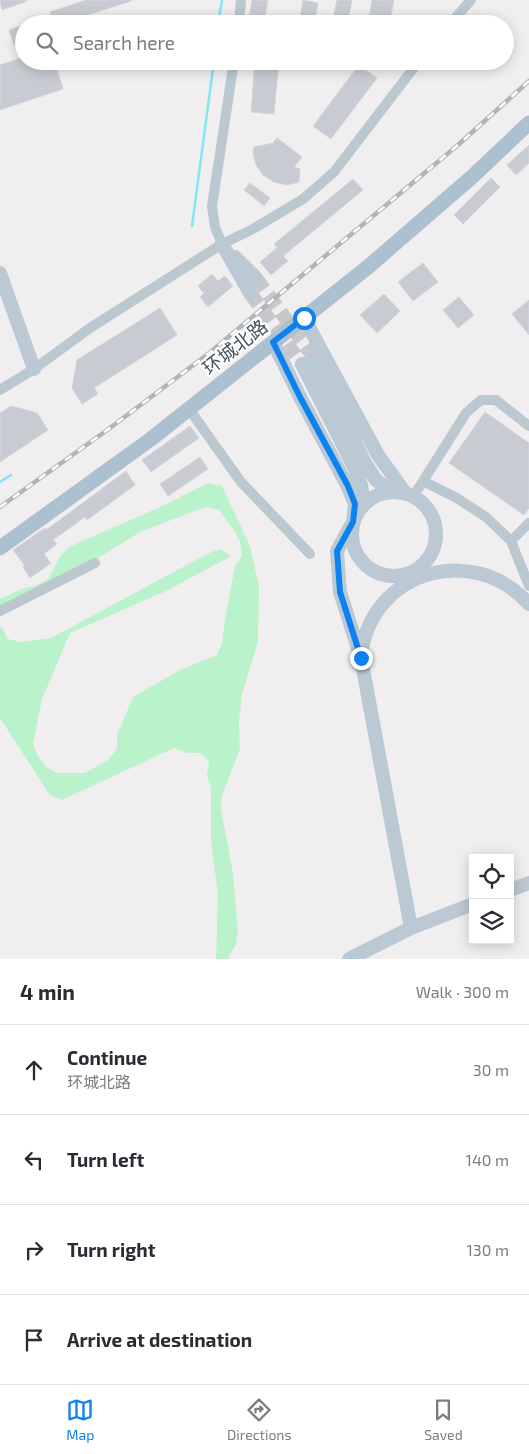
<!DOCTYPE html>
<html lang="en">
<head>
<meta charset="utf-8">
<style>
  :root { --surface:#fff; --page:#f2f2f3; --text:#2b2b33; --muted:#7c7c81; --line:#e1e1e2; --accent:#0b82ef }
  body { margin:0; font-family:"Exo 2","Noto Sans SC",sans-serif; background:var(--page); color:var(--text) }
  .controls { position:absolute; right:15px; bottom:15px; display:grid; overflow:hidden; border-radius:0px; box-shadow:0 2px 12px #0003 }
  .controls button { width:45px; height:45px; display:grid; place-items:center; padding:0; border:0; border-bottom:1px solid var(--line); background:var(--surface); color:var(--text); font:25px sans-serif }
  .stop { position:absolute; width:15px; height:15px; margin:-11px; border:4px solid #0b82ef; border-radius:50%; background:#fff }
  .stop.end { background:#0b82ef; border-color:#fff; box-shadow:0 1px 5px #0008 }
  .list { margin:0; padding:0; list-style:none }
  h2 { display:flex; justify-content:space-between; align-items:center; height:65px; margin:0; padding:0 20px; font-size:21px }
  h2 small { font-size:16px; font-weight:400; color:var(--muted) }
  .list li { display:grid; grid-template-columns:32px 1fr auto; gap:15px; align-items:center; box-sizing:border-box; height:90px; padding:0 20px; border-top:1px solid var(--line) }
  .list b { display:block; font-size:19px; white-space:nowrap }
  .list p { margin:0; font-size:16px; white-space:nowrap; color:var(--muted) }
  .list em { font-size:16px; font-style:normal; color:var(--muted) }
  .icon { flex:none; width:28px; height:28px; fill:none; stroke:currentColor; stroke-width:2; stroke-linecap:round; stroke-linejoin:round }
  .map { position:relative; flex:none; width:529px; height:959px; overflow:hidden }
  .search { position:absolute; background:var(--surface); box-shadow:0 2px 12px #0003; left:15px; right:15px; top:15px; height:55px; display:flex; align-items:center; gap:12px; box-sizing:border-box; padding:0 18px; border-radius:28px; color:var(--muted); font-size:19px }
  .sheet { height:425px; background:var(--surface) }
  nav { display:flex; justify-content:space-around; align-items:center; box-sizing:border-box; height:70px; border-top:1px solid var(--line); background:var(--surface); font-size:14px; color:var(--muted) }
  nav a { display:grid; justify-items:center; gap:2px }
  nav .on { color:var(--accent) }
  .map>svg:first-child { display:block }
  .green { fill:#baf2cb }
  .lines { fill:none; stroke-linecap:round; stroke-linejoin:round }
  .stream { stroke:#83e5f3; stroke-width:2.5 }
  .building { fill:#c8ccd2; stroke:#d2d5db }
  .secondary-tunnel { stroke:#c6c8cb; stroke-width:14; stroke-dasharray:14 7; stroke-linecap:butt }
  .street { stroke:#bbc8cf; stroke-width:10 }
  .secondary { stroke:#bbc9d4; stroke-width:14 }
  .primary { stroke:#acc1d0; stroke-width:15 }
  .rail-casing { stroke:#b0b5ba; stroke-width:4.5 }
  .rail { stroke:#fff; stroke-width:2.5; stroke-dasharray:8; stroke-linecap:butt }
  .route { stroke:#0b82ef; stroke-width:6 }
  .labels { text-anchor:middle; stroke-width:4.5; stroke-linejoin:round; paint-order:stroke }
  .street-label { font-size:19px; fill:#45545e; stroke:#fff }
</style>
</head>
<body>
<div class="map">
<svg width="529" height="959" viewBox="0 0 529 959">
  <rect width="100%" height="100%" fill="#f1eeef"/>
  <path class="green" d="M208,483L222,486L250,546L259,587L258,642L242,694L239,721L240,749L222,795L221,808L233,874L238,930L236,944L228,959H216L218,894L211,842V788L207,776L209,762L201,753H187L174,748L62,800L50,795L0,718V628L2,627L8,639L21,642L51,638L209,553L220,549L231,556L166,591L70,633L42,699L33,743L38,756L46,767L57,773H85L108,760L117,748V735L133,697L180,670L217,655L222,644L225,619L235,566L242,556L240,542L234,530L219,510L205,507L140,532L93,561L0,608V599L22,589L35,586L48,579L60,557L69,547L169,503Z"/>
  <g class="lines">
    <path class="stream" d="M218,24L222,0
      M192,226L214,61
      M0,482L11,475"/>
  </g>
  <path class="building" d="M0,0H27V1L2,10Z
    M86,0H131V1L59,24H31V22L51,16L50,12Z
    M252,0H268L264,24H248Z
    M303,0L318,3L314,24H299Z
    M337,0H352L347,24H332Z
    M372,0H394L389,24H368Z
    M24,25V42L14,45L9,30Z
    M24,57V61H76V62L57,69L63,89L0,110V65Z
    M255,61H279L274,114L251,112Z
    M359,65L377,78L331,139L313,126Z
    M277,138L302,157L294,167L300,169L299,182L287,185L274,182L263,175L256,165L253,153L254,147L273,143Z
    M529,145V163L516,175L507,165Z
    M491,178L500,187L463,224L454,215Z
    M353,179L363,190L283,256L288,261L271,275L260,262L277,248L274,244Z
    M250,183L270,198L264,206L244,190Z
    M423,263L438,282L413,301L398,282Z
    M212,274L218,281L225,276L233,286L208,307L200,297L204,293L198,286Z
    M384,294L400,311L377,333L360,315Z
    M459,297L474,315L458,328L443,310Z
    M529,300V335L512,314Z
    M160,308L177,335L94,388L98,394L82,404L72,388L77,360Z
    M11,406L37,413L48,430L0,462V413Z
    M485,412L529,443V508L524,515L449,463Z
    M190,426L199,438L151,472L142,460Z
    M200,457L208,469L168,496L160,484Z
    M126,471L135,485L87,520L85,517L53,540L57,544L44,554L51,563L30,578L23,567L25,566L13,550L45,528L46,530Z"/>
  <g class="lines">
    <path class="secondary-tunnel" d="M256,278L315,359
      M250,293L302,364"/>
    <path class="street" d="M239,24L241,0
      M450,24L471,0
      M222,244L215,227L212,206L234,61
      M0,390L34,369L90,328L222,244L253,229L303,199L334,172L419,61
      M189,409L241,482L310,554
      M423,481L455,497L486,517L511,541L529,586
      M413,497L466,413L481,400H496L529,426
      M511,541L529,523
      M0,611L95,563"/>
    <path class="secondary" d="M222,244L250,293
      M235,257L256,278
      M0,273L34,369
      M304,318L378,455L406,494
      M273,342L300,397L348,487L355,504L353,522L337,551L340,592L361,658L411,928
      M315,359L365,463L376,480L392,492
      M302,364L354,467L361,485L362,492L360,509
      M352 534a42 42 0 1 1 84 0a42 42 0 1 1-84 0Z
      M361,655C372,570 473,542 529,604
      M510,890L529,883
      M349,959L411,928L473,904"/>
    <path class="primary" d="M0,548L151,439L368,267L473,176L529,123"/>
    <g class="rail-casing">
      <path id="rail" d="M0,507L110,428L208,354L458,145L529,81"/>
    </g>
    <use href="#rail" class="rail"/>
  </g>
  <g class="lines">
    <path class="route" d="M304,318L273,342L300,397L348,486L355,504L353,522L337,551L340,592L361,658"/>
  </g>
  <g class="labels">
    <g class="street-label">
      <text transform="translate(235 347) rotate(-38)" y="7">环城北路</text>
    </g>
  </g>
</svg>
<div class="controls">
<button><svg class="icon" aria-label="locate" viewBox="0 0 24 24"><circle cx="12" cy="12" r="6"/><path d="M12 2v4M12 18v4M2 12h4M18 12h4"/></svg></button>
<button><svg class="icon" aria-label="layers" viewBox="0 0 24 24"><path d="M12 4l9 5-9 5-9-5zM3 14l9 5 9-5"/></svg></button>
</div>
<div class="stop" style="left:304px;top:318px"></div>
<div class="stop end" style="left:361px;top:658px"></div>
<div class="search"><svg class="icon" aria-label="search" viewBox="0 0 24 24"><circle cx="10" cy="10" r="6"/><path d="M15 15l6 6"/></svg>Search here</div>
</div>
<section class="sheet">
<h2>4 min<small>Walk · 300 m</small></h2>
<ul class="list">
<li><svg class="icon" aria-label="ahead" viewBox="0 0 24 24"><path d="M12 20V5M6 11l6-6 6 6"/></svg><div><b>Continue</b><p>环城北路</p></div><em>30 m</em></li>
<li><svg class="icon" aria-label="left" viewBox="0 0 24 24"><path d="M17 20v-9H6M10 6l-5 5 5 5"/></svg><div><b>Turn left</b></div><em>140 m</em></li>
<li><svg class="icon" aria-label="right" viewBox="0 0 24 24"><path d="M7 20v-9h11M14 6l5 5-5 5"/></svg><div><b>Turn right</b></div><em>130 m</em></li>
<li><svg class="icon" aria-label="arrive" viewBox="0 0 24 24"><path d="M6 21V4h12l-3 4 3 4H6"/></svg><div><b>Arrive at destination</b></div></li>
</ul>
</section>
<nav>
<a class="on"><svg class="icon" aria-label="map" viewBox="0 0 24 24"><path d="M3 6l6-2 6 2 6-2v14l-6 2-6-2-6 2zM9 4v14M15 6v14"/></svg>Map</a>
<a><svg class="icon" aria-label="directions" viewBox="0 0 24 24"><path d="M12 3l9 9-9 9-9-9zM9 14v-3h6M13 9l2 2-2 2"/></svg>Directions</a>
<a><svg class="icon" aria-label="saved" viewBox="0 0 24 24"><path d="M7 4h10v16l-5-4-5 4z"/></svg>Saved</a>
</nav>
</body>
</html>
